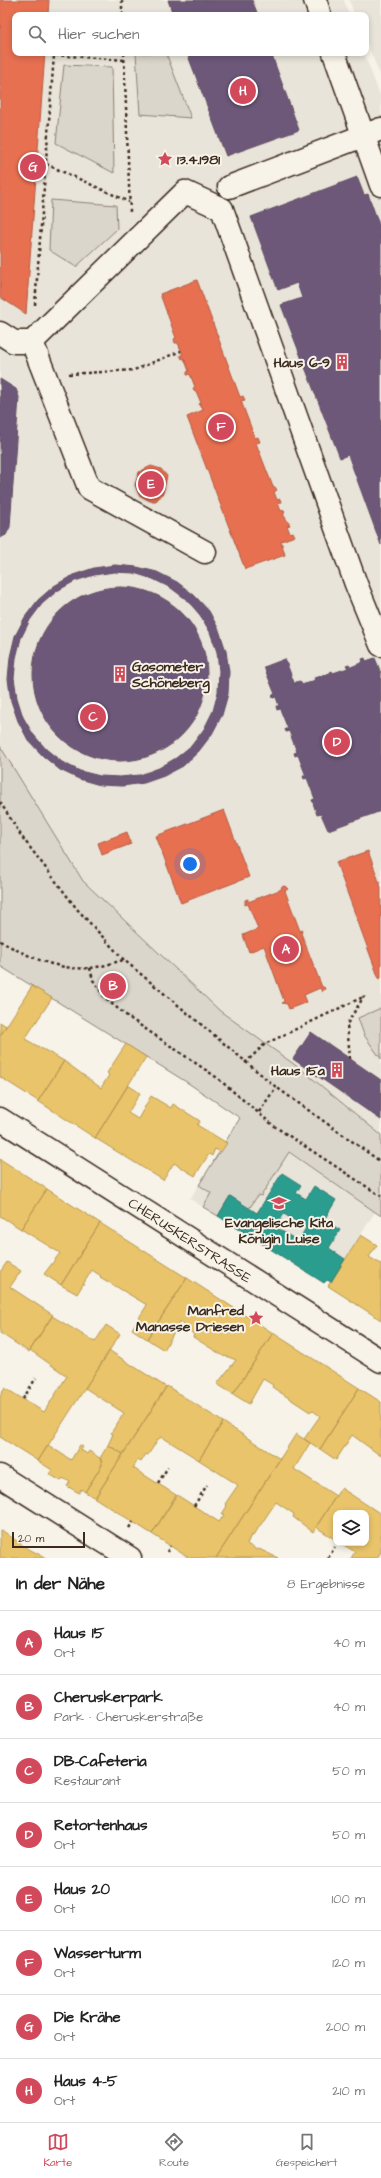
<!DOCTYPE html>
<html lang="de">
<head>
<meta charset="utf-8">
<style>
  :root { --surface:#fff; --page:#f6f6f6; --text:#222; --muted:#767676; --line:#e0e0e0; --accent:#d1495b }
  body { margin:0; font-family:"Architects Daughter",sans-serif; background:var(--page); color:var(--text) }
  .controls { position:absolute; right:12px; bottom:12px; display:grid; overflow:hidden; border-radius:8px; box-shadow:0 2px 6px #0003 }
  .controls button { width:36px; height:36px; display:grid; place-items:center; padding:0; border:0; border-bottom:1px solid var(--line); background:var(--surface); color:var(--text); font:20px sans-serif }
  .scale { position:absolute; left:12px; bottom:10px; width:73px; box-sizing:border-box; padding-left:4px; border:2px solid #3b2a1e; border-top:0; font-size:11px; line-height:14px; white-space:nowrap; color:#3b2a1e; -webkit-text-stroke:3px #f7f3e8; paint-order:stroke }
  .you { position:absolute; left:190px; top:864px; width:14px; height:14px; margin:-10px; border:3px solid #fff; border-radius:50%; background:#1a73e8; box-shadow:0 0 0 6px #1a73e833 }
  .badge { display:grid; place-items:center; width:26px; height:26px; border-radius:50%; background:var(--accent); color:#fff; font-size:13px; font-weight:700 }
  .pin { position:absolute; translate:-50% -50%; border:2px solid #fff; box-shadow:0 1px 4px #0006 }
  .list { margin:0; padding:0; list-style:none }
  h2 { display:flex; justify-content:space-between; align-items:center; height:52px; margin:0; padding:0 16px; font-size:17px }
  h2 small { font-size:13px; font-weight:400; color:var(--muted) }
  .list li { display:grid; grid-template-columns:26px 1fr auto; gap:12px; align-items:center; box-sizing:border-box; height:64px; padding:0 16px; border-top:1px solid var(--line) }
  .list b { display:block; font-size:15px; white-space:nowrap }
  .list p { margin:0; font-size:13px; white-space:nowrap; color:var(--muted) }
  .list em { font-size:13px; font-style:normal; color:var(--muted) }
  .icon { flex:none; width:22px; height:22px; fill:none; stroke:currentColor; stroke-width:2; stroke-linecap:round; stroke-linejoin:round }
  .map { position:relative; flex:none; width:381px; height:1558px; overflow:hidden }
  .search { position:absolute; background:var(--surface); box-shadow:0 2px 6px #0003; left:12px; right:12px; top:12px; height:44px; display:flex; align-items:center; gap:10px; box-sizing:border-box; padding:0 14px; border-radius:8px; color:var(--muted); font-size:15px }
  .sheet { height:564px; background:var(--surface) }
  nav { display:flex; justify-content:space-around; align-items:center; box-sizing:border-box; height:56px; border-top:1px solid var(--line); background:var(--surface); font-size:11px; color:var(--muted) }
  nav a { display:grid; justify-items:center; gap:2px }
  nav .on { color:var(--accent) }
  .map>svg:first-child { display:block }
  .built { fill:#e9e4d9 }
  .green { fill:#dbd6cb; stroke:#8b8074 }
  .homes { fill:#e9c46a; stroke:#b59653 }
  .shops { fill:#e76f51; stroke:#b35a42 }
  .offices { fill:#6d597a; stroke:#5e4b5e; fill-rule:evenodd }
  .schools { fill:#2a9d8f; stroke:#2f7a6d; fill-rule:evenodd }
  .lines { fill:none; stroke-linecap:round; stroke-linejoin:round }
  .minor-casing { stroke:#3b2a1e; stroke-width:25 }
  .path { stroke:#3b2a1e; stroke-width:2.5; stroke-dasharray:3 3; stroke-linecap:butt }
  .minor { stroke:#f7f3e8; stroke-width:22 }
  .labels { text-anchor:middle; stroke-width:4; stroke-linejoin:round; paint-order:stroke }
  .poi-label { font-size:14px; font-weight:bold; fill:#3b2a1e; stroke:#f7f3e8; text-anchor:end }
  .street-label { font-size:14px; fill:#3b2a1e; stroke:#f7f3e8 }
</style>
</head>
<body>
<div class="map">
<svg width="381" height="1558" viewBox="0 0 381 1558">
  <rect width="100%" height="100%" fill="#f7f3e8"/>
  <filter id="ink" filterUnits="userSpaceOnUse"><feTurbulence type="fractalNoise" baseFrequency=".025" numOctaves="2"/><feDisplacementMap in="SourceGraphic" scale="8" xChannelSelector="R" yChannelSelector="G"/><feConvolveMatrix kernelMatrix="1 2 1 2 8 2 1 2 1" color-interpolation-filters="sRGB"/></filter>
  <g filter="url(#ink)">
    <path class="built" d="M0,0H344L349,15H15V53H364L381,98V1135L302,1070L220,1011L83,881L0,746Z
      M349,0H381V77L366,41V15H355Z
      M240,1119L375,1212L331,1282L327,1280L324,1283L190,1199Z"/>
    <path class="green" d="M136,53H166L191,118L140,114Z
      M64,65L112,67L114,173L56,143Z
      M51,200L116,205L117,229L76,267L49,250Z
      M0,746L83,881L220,1011L302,1070L381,1135V1216L289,1152L261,1196L258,1195L249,1209L230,1196L218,1216L203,1207L211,1193L199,1185L240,1118L188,1083L0,966Z
      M381,1008V1059L364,1035L358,1018Z"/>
    <path class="homes" d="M32,986L52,998L25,1039L64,1061L38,1101L0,1077V1036Z
      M0,1022L6,1026L0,1036Z
      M126,1044L146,1057L95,1138L38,1101L64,1061L101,1088L109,1075L107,1073Z
      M128,1085L140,1093L128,1113L138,1119L151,1096L171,1108L173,1104L200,1121L197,1125L227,1143L221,1152L215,1149L212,1156L209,1154L195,1176L174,1163L163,1180L95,1138Z
      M0,1159L47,1189L21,1229L0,1216Z
      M47,1189L100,1223L61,1285L44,1274L60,1253L21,1229Z
      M100,1223L187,1278L147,1339L132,1329L147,1305L100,1277L101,1276L92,1270L77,1294L61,1285Z
      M361,1235L377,1245L369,1257L381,1264V1320L328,1286Z
      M7,1262L21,1271L10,1287L53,1315L29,1352L0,1333V1272Z
      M187,1278L273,1333L233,1394L217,1384L236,1360L226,1356L225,1357L193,1337L194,1335L180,1321L164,1350L147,1339Z
      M52,1316L95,1342L106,1325L120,1334L38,1461L0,1437V1396L5,1388L44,1412L67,1376L30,1350Z
      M273,1333L359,1388L320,1449L304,1439L320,1416L312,1410L310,1412L272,1387L273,1385L263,1379L249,1404L233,1394Z
      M110,1351L166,1387L123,1454L108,1445L113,1434L111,1433L124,1413L85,1388Z
      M167,1386L223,1422L199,1460L162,1437L158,1439L148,1455L146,1454L141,1462L138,1460L133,1468L176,1495L152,1534L95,1498Z
      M359,1388L381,1402V1456L352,1435L336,1460L320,1449Z
      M223,1422L280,1459L216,1558H189L152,1534L177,1495L219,1522L224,1515L222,1514L227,1506L225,1504L238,1485L199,1460Z
      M296,1434L310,1443L294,1469L336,1496L313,1532L293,1517L294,1514L276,1502L253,1536L251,1535L247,1544L257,1550L259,1549L278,1558H216Z
      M48,1445L71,1460L80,1445L83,1447L81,1450L87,1454L89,1451L101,1459L102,1465L85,1492L81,1489L79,1493L67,1486L70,1482L63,1478L61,1481L49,1474L52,1470L38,1461Z
      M108,1445L123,1454L95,1498L85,1492L102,1465L100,1458Z
      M341,1488L381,1514V1552L377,1558H351L355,1552L341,1543H366V1513H336V1540L316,1527Z
      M0,1530L3,1531L25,1547L46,1558H0Z"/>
    <path class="shops" d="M0,0H49L48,15H15V53H45L26,314L0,297Z
      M197,280L240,397L243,396L245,400L241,401L255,438L258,437L260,442L256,443L273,487H275L277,490L274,492L277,500L280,499L281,502L278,503L281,511L284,510L285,513L283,514L290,525L287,526L290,533L293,532L295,536L281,541L285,555L245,569L187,417L203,410L202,406L200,407L199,404L201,403L196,391H194L193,388L195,387L190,374L187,375V372L189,371L184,358L182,359L180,355H183L178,343H175L174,339L176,338L160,294Z
      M151,466L161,469L167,476L163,493L156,501H150L139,495L135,485L139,472Z
      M224,810L249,877L181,903L156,836Z
      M127,832L131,844L102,855L98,843Z
      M368,851L381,887V978L379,979L336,862Z
      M285,886L288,889L285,891L300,931L303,930L301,933L322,987H324L325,989L322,992L320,988L304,995L307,1002L289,1009L287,1004L282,1003L284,1001L264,946L249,952L243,935L258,929L248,904L245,905V900L248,899V902L282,889L281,887Z"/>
    <path class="offices" d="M168,0H252L258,15H173Z
      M187,53H271L299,130L226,156Z
      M357,177L364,195L368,194L381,230V545L348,455L340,458L281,305L302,298L297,283L278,290L251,217Z
      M0,379L16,389L19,397L10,527L6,535L0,538Z
      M115,565L137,567L157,572L177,582L194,595L209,611L219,630L226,651L229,672L228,694L222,715L212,734L199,751L183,766L164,776L144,783L122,786L100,785L79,779L60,770L43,756L28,740L18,721L11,701L8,679L10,657L15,636L25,617L38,600L54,586L73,575L94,568ZM114,572L134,573L153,579L171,588L187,600L200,615L210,632L217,652L219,671L218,692L213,711L204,729L192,745L176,758L159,768L140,775L120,777L100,776L80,771L62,762L46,749L33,734L23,717L17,698L14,678L16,658L21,638L30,620L42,604L57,591L75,581L94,575Z
      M33 674a87 87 0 1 1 174 0a87 87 0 1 1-174 0Z
      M365,658L366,661L375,658L381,673V811L328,830L321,814L317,815L312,800L315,799L307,778L304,779L303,776H306L298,755L295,756L294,753L297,752L289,731L286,732L285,729H288L280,709L277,710L276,706H279L276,697L273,698L272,695L275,694L264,667L285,659L295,685L296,682L300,681L302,685L315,680L314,678L330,674V672L332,671L333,673L348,668L346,665L349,664L351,667L363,662L362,659Z
      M311,1032L381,1080V1120L293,1059Z"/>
    <path class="schools" d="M282,1173L301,1185L296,1193L306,1199L314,1186L336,1200L324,1220L340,1230L329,1248L345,1259L331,1282L327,1280L324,1283L218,1216L230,1196L257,1213ZM284,1214L306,1228L298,1241L275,1227Z"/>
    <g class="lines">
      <g class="minor-casing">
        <path id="minor" d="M315,0L320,15
          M334,53L381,185
          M229,187L381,129
          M0,333L14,342H32L185,192L222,209L356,584L381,645
          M32,342L89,488L205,552
          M0,1119L381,1361
          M0,1476L130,1558"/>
      </g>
      <path class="path" d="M122,0V15
        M124,53L130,212
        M46,164L129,202
        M35,305L54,55L124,60
        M69,374L134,370L181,351
        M0,802L22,837L77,909L124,960L276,1087L381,1162
        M0,941C27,956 58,971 90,968C101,967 113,963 123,960
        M90,968L93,980L107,1000L131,1019L216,1077L274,1126L381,1196
        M350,1059L347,1024L364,996
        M245,1063L265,1044L365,996
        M259,1112L276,1087
        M23,1399L36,1378
        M158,1483L168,1467
        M194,1506L207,1485
        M129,1528L133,1522
        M167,1552L170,1546
        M328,1558L335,1547"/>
      <use href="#minor" class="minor"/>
    </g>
  </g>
  <defs>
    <g id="sight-bare" transform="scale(1.2)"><path d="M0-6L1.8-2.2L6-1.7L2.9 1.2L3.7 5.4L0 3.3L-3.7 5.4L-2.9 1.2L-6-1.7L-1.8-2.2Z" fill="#d1495b" stroke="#f7f3e8" stroke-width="2.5" paint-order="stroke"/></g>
    <g id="building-bare" transform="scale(1.2)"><path d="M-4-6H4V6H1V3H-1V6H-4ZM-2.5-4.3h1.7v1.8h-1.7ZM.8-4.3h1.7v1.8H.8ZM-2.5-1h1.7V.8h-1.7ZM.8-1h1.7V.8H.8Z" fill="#d1495b" stroke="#f7f3e8" stroke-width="2.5" paint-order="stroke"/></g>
    <g id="school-bare" transform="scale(1.2)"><path d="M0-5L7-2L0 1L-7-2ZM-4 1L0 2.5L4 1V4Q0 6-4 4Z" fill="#d1495b" stroke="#f7f3e8" stroke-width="2.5" paint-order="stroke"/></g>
  </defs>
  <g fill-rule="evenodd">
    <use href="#sight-bare" x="165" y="159"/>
    <use href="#building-bare" x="342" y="362"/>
    <use href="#building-bare" x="120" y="674"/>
    <use href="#building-bare" x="337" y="1070"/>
    <use href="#school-bare" x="279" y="1203"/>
    <use href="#sight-bare" x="256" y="1318"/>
  </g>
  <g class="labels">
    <g class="poi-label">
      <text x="177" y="164" text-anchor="start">13.4.1981</text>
      <text x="330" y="367">Haus 6–9</text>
      <text x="132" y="671" text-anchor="start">Gasometer<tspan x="132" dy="16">Schöneberg</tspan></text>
      <text x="325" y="1075">Haus 15a</text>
      <text x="279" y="1227" text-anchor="middle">Evangelische Kita<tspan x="279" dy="16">Königin Luise</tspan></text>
      <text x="244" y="1315">Manfred<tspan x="244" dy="16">Manasse Driesen</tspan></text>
    </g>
    <g class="street-label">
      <text transform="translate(190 1240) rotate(33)" y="5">CHERUSKERSTRASSE</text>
    </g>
  </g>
</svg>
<div class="controls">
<button><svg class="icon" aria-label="layers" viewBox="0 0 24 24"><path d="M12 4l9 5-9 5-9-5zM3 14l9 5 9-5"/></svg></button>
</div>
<div class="scale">20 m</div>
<div class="you"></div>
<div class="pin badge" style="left:286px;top:949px">A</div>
<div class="pin badge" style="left:113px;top:986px">B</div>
<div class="pin badge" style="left:93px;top:717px">C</div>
<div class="pin badge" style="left:337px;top:742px">D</div>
<div class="pin badge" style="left:151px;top:484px">E</div>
<div class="pin badge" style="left:221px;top:427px">F</div>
<div class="pin badge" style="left:33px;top:167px">G</div>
<div class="pin badge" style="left:243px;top:91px">H</div>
<div class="search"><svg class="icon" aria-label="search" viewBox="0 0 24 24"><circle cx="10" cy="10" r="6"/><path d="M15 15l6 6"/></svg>Hier suchen</div>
</div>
<section class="sheet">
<h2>In der Nähe<small>8 Ergebnisse</small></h2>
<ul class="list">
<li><span class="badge">A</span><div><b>Haus 15</b><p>Ort</p></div><em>40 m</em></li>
<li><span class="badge">B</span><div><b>Cheruskerpark</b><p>Park · Cheruskerstraße</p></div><em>40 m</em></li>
<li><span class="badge">C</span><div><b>DB-Cafeteria</b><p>Restaurant</p></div><em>50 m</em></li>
<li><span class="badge">D</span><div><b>Retortenhaus</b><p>Ort</p></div><em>50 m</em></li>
<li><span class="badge">E</span><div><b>Haus 20</b><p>Ort</p></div><em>100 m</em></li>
<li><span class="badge">F</span><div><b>Wasserturm</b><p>Ort</p></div><em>120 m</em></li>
<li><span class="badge">G</span><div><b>Die Krähe</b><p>Ort</p></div><em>200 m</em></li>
<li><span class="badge">H</span><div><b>Haus 4–5</b><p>Ort</p></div><em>210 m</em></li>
</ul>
</section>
<nav>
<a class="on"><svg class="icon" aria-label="map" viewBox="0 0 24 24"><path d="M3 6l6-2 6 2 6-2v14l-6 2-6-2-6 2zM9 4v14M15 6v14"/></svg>Karte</a>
<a><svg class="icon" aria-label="directions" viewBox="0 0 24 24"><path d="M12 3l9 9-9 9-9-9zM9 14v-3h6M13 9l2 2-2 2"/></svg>Route</a>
<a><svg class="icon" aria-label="saved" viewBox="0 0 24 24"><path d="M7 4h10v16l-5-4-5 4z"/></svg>Gespeichert</a>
</nav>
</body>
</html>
